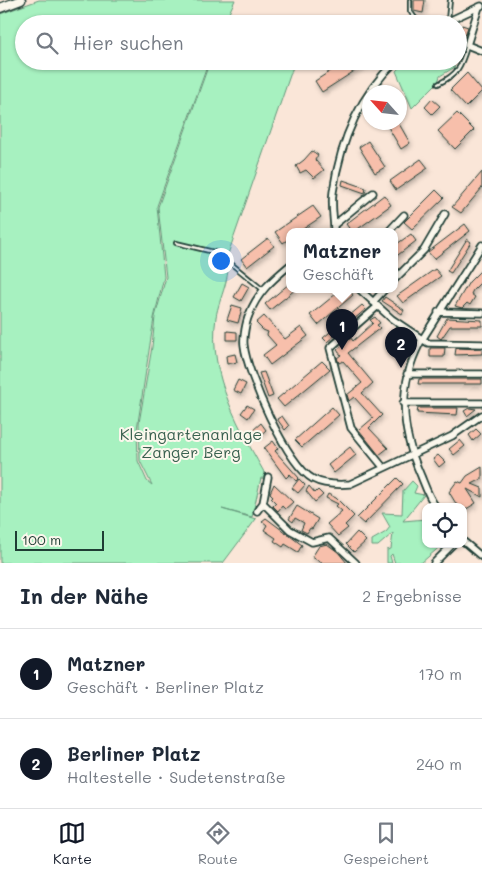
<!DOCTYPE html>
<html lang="de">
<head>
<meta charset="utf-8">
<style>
  :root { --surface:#fff; --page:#f2f2f3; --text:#1f2937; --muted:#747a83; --line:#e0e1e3; --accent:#111827 }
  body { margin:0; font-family:Mali,sans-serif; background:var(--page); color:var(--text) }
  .controls { position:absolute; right:15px; bottom:15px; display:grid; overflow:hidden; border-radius:10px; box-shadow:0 1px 4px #0004 }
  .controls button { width:45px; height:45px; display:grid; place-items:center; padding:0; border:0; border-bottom:1px solid var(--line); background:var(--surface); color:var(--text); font:25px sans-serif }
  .compass { position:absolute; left:362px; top:85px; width:45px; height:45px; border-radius:50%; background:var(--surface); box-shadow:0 1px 4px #0004; rotate:297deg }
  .scale { position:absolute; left:15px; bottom:12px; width:89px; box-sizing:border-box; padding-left:5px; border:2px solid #1f3d34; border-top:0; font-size:14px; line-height:18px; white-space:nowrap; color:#1f3d34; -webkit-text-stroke:4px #fbf7ec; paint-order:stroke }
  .you { position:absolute; left:220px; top:260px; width:18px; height:18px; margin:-12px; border:4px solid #fff; border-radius:50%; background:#1a73e8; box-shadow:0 0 0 8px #1a73e833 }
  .badge { display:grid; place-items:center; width:32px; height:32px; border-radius:50%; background:var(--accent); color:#fff; font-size:16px; font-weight:700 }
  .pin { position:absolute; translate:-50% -41px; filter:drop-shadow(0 1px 2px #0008) }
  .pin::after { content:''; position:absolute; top:26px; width:18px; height:15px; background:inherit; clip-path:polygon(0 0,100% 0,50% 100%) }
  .popup { position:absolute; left:286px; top:228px; width:112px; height:65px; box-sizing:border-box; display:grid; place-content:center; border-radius:10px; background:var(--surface); filter:drop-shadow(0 1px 4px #0005); font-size:16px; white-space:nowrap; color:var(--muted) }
  .popup b { font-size:19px; color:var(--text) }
  .popup::after { content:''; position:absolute; left:50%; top:100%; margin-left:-10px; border:10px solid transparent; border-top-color:var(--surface) }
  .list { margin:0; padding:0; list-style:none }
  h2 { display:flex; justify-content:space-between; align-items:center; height:65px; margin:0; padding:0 20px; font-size:21px }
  h2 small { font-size:16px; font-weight:400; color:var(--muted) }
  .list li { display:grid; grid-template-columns:32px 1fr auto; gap:15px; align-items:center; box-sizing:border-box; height:90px; padding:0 20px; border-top:1px solid var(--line) }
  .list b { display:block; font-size:19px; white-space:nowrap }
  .list p { margin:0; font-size:16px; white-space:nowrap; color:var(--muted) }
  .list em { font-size:16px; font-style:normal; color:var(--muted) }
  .icon { flex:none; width:28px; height:28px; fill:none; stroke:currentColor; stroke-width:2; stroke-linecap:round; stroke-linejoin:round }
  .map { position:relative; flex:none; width:482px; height:563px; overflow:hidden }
  .search { position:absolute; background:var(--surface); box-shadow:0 1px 4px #0004; left:15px; right:15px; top:15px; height:55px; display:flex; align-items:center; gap:12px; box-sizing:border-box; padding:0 18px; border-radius:28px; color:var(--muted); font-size:19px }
  .sheet { height:245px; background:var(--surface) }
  nav { display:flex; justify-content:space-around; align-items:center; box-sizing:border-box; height:70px; border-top:1px solid var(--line); background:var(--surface); font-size:14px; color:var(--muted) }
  nav a { display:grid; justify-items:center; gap:2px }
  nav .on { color:var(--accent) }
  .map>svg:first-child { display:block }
  .green { fill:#a7f1c0; stroke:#63977a }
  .building { fill:#f7bfab; stroke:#1f3d34; filter:url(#shadow) }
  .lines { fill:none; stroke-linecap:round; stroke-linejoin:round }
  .lane-casing { stroke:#1f3d34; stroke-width:6 }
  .street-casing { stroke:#1f3d34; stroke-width:9 }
  .secondary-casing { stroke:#1f3d34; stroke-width:11 }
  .lane { stroke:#fbf7ec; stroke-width:2.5 }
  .street { stroke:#fbf7ec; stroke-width:5.5 }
  .secondary { stroke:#fbf7ec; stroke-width:8 }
  .labels { text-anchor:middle; stroke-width:4; stroke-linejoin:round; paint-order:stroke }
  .park-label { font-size:16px; fill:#3a6150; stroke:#fbf7ec }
</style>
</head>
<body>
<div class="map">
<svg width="482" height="563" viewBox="0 0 482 563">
  <defs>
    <filter id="shadow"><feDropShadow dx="1.5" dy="2.5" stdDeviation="2.5" flood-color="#0004"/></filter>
  </defs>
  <rect width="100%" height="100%" fill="#fae6d8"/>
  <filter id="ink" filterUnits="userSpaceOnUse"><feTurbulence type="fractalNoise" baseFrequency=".02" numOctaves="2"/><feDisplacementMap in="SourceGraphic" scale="10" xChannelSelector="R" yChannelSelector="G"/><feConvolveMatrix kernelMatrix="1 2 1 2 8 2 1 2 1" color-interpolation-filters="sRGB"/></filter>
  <g filter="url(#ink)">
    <path class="green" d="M39,0H235L224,24H24V61H209L157,206L164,277L154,318L137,429L138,461L147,481L152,485L140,461L139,423L152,347L155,317L166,277L158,207L210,61H295L227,257C232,276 219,298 216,317C207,375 241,431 268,479L261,478L252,517L222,509L256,519L223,563H0V14Z
      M406,61H445L455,67L440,76L438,82L412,108L396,71Z
      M412,481L417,486L414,493L424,495L403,521L426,519V544H443L421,563H395L392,554L390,556L392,563H387V550L391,549L393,533L378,546H372V540L386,532L390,527L382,513L402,514L403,491Z"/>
    <path class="building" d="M414,0H425L423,13L414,11Z
      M462,25L468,27L464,38L458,36Z
      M346,61H370L322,92L315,81Z
      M467,73L482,91L466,107L450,90Z
      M432,99L440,106L432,114L425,107Z
      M457,113L474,130L455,149L438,131Z
      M385,122H398L410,143L401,149Z
      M368,141L385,167L375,173L359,147Z
      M312,151L318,155L315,160L324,170L314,178L306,170L300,173L296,166L304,160Z
      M421,159L428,168L396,190L390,181Z
      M482,172V188L461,213L452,207Z
      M343,180L366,188L365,193L342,185Z
      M436,190L444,198L412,229L404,222Z
      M384,195L391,205L355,231H351L346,224Z
      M313,206L321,217L300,231H290V238L283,243L275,232Z
      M465,224L470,231L434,259L428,252Z
      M411,234L416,241L394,258V246Z
      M268,238L274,246L247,267L241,259Z
      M467,239L471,242L451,273L447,271Z
      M435,269L441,276L403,303L397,296Z
      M482,269V281L473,290L471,294L475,297L470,305L467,303L462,308L455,306L469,282Z
      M242,283L249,287L241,301L234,297Z
      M290,283V289H296L270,310L265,304Z
      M342,289H348L353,295L318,325L310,315Z
      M385,297L404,310L402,314L382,301Z
      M232,305L242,308L238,323L227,320Z
      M362,305L366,309L327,342L323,338Z
      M264,316L285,339L301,327L308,336L270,365L263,355L276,345L267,335L268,332L263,330L256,323Z
      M375,317L380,323L377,325L380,328L348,353L373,383L362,393L382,415L369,428L388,448L379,455L359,430L373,418L354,397L349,401L347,395L362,383L343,361L339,363L337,358L341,355L337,350L351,338L353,341L373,323L370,320Z
      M447,318L482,320V326H450L441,339L437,336Z
      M227,331L237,332V340H227Z
      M430,348H445L444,357H430Z
      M456,348L482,349V354L455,355Z
      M235,354L237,362L227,364L226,356Z
      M322,361L330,369L284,407L277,399Z
      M264,372L273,396L268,398L259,373Z
      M419,379H482V384H418Z
      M238,380L246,384L241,394L233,390Z
      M247,405L254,409L248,418L241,413Z
      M332,407L339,415L302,447L295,440Z
      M418,408H458L457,415L417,413Z
      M469,408L476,409L467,416L464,411Z
      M282,416L289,426L285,430L277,419Z
      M261,423L266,430L259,436L253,430Z
      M476,429L481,434L473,441L469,435Z
      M460,440L465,446L454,455L449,449Z
      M273,441L278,448L275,451L299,478L296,481L290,474L286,478L264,448Z
      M350,447L356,455L334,473L328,465Z
      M438,455L445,462L439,467L433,459Z
      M482,467V479L472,484L482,488V497L467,489L476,503L463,511V507H458L449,492L457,481L462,483L467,476Z
      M397,478L403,484L364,524L357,518Z
      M299,479L305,485L298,493L292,488Z
      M274,484L293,502L285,509L282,506L278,511L273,506L276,503L271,498L273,496L270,493Z
      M309,486L315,493L318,490L323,495L315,502L306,491Z
      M328,494L336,498L354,516L345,525L348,528L338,536L327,524L342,511L336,506L338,504L326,498Z
      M297,506L318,519L312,529L310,528L307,533L301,530L304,523L295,518L293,522L289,519Z
      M266,518L302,545L298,552L285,544L283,547L274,541L276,538L264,530L267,525L262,521Z
      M357,532L366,541L354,552L346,544Z
      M327,544L338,552L347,563H322L312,557L319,546Z"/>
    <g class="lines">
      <g class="lane-casing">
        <path id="lane" d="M410,0V11L415,18L425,24
          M448,20L450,0
          M381,61L387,69
          M438,84C458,74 461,67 467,47
          M176,243L218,253L262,289"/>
      </g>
      <g class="street-casing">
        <path id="street" d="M479,7L467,45L482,51
          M442,24L481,6
          M334,225L373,193
          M334,231C334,219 331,205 333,192C340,143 359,96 396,61
          M389,231L404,215
          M290,265C272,280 257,293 249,315C246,322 243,337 244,345C247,374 287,465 313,479C324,485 337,485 350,484L452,436L482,415
          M394,280L424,250L445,214
          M359,289L392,319L428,343L482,344
          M373,302L385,289
          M378,306L330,348L351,428L383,467
          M438,312L482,313
          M407,374H482
          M403,403H482
          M268,477L263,503L290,530L312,542L329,538L356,563
          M436,507C429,498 425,486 421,476C401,431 397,387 420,343L482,245
          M257,511L263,503
          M463,541L482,557
          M434,563L453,544"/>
      </g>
      <g class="secondary-casing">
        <path id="secondary" d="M0,8L21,0"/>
      </g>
      <use href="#lane" class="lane"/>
      <use href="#street" class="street"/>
      <use href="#secondary" class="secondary"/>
    </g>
  </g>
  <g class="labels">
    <g class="park-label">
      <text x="191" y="440">Kleingartenanlage<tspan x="191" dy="18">Zanger Berg</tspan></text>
    </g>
  </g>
</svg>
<div class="controls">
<button><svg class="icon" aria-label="locate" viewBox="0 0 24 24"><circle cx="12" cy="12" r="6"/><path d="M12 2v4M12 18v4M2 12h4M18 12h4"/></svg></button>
</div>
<svg class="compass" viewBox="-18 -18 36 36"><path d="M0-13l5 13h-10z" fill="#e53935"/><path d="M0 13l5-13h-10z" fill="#747a83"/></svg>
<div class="scale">100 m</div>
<div class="you"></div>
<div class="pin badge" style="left:342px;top:350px">1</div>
<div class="popup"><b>Matzner</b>Geschäft</div>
<div class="pin badge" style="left:401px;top:368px">2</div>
<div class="search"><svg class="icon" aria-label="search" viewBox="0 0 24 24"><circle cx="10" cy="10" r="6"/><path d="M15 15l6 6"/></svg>Hier suchen</div>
</div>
<section class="sheet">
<h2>In der Nähe<small>2 Ergebnisse</small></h2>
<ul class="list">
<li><span class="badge">1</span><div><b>Matzner</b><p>Geschäft · Berliner Platz</p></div><em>170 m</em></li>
<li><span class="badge">2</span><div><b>Berliner Platz</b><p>Haltestelle · Sudetenstraße</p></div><em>240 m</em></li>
</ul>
</section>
<nav>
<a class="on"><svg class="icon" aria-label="map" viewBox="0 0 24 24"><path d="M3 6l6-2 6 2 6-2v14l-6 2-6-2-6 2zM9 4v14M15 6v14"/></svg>Karte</a>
<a><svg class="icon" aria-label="directions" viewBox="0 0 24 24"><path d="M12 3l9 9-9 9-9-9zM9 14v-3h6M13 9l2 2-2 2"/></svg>Route</a>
<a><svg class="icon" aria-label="saved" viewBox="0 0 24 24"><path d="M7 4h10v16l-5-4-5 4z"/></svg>Gespeichert</a>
</nav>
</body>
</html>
